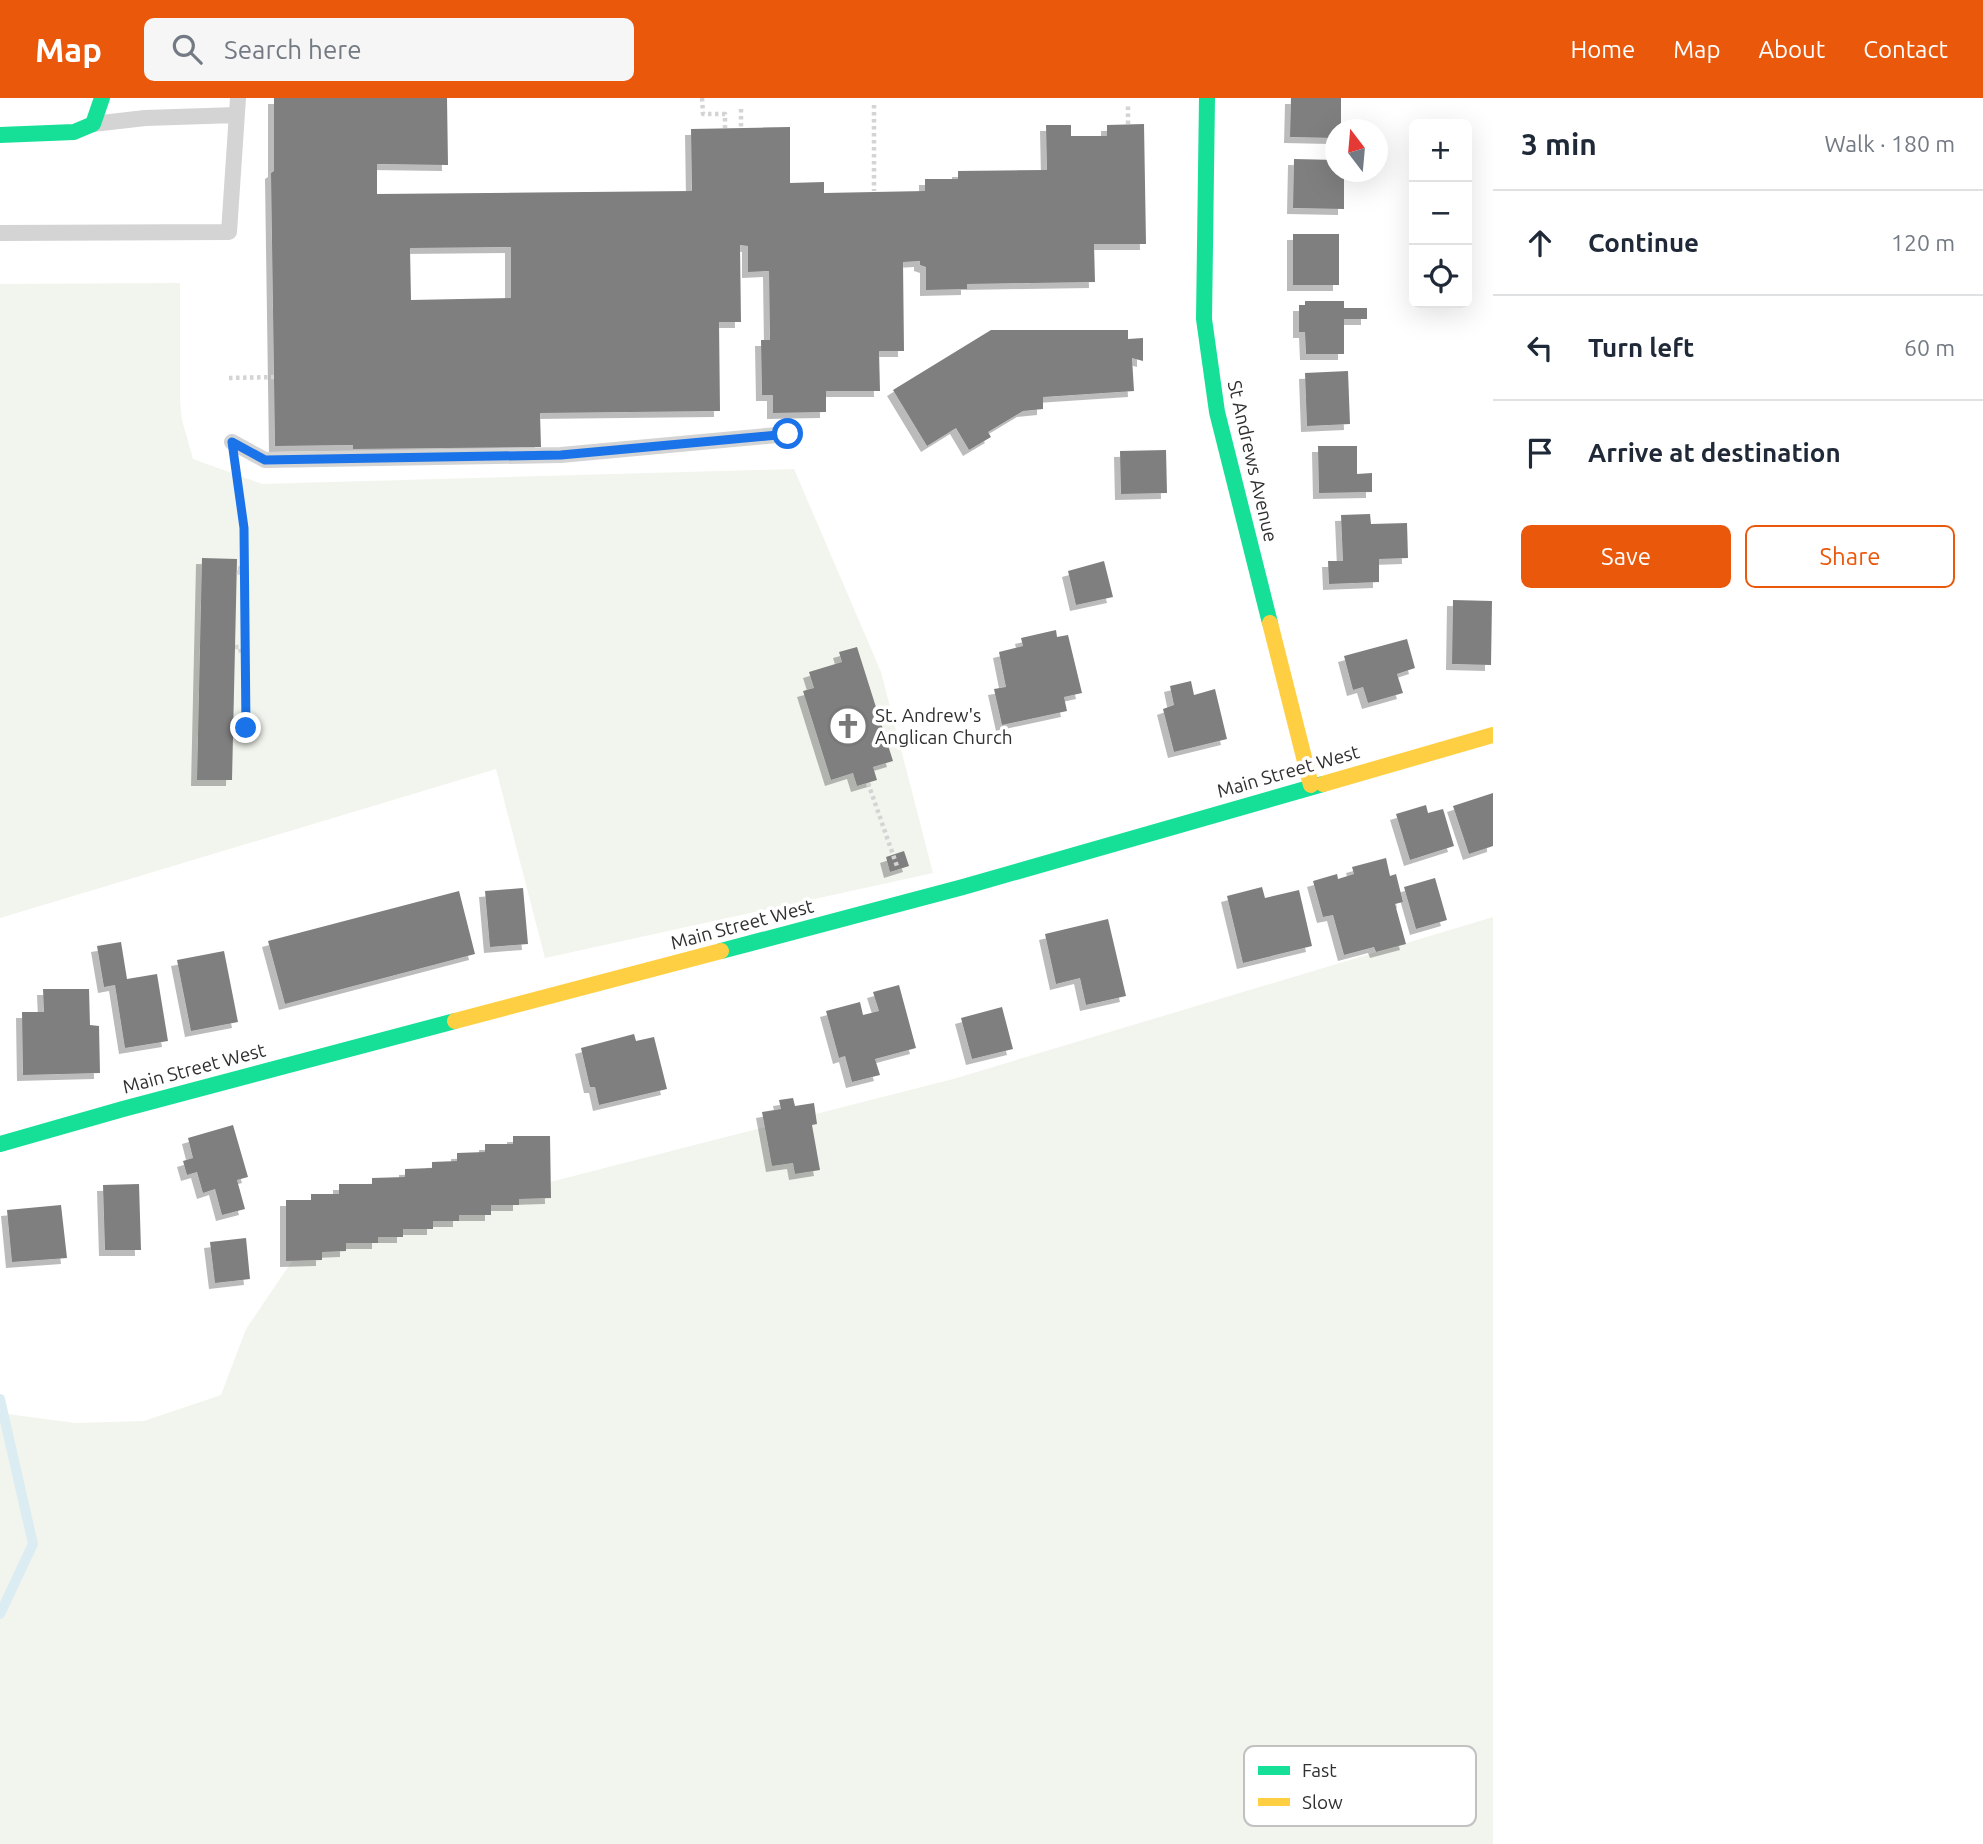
<!DOCTYPE html>
<html lang="en">
<head>
<meta charset="utf-8">
<style>
  :root { --surface:#fff; --page:#f6f6f7; --text:#1f2937; --muted:#747a83; --line:#e0e1e3; --accent:#ea580c }
  body { margin:0; font-family:Ubuntu,sans-serif; background:var(--page); color:var(--text) }
  .controls { position:absolute; right:21px; top:21px; display:grid; overflow:hidden; border-radius:10px; box-shadow:0 7px 28px #0002 }
  .controls button { width:63px; height:63px; display:grid; place-items:center; padding:0; border:0; border-bottom:2px solid var(--line); background:var(--surface); color:var(--text); font:35px sans-serif }
  .compass { position:absolute; left:1325px; top:21px; width:63px; height:63px; border-radius:50%; background:var(--surface); box-shadow:0 7px 28px #0002; rotate:344deg }
  .stop { position:absolute; width:21px; height:21px; margin:-16px; border:5px solid #1a73e8; border-radius:50%; background:#fff }
  .stop.end { background:#1a73e8; border-color:#fff; box-shadow:0 2px 7px #0008 }
  .list { margin:0; padding:0; list-style:none }
  h2 { display:flex; justify-content:space-between; align-items:center; height:91px; margin:0; padding:0 28px; font-size:30px }
  h2 small { font-size:23px; font-weight:400; color:var(--muted) }
  .list li { display:grid; grid-template-columns:46px 1fr auto; gap:21px; align-items:center; box-sizing:border-box; height:105px; padding:0 28px; border-top:2px solid var(--line) }
  .list b { display:block; font-size:26px; white-space:nowrap }
  .list em { font-size:23px; font-style:normal; color:var(--muted) }
  .actions { display:flex; gap:14px; padding:21px 28px }
  .actions a { flex:1; padding:16px 0; border:2px solid var(--accent); border-radius:10px; text-align:center; font-size:24px; color:var(--accent) }
  .actions .main { background:var(--accent); color:#fff }
  .icon { flex:none; width:38px; height:38px; fill:none; stroke:currentColor; stroke-width:2; stroke-linecap:round; stroke-linejoin:round }
  .map { position:relative; flex:none; width:1493px; height:1746px; overflow:hidden }
  header { display:flex; align-items:center; gap:42px; box-sizing:border-box; height:98px; padding:0 35px; background:var(--accent); color:#fff }
  header strong { font-size:33px }
  nav { display:flex; gap:38px; margin-inline-start:auto; font-size:24px }
  .search { width:490px; height:63px; background:var(--page); display:flex; align-items:center; gap:18px; box-sizing:border-box; padding:0 24px; border-radius:10px; color:var(--muted); font-size:26px }
  main { display:flex }
  aside { flex:1; background:var(--surface) }
  .map>svg:first-child { display:block }
  .green { fill:#f2f5ed }
  .lines { fill:none; stroke-linecap:round; stroke-linejoin:round }
  .stream { stroke:#dbecf2; stroke-width:10 }
  .building { fill:#7f7f7f; fill-rule:evenodd; filter:url(#shadow) }
  .path { stroke:#d4d4d4; stroke-width:4.5; stroke-dasharray:3.5 3.5; stroke-linecap:butt }
  .lane { stroke:#d4d4d4; stroke-width:16 }
  .fast { stroke:#16e098; stroke-width:16 }
  .slow { stroke:#ffcf43; stroke-width:16 }
  .route { stroke:#1a73e8; stroke-width:9 }
  .labels { text-anchor:middle; stroke-width:7; stroke-linejoin:round; paint-order:stroke }
  .street-label { font-size:19px; fill:#303030; stroke:#fff }
  .poi-label { font-size:19px; fill:#303030; stroke:#fff; text-anchor:start }
  .key { fill:#fff; stroke:#c1c1c1; stroke-width:2 }
  .key-label { font-size:19px; fill:#303030 }
</style>
</head>
<body>
<header>
<strong>Map</strong>
<div class="search"><svg class="icon" aria-label="search" viewBox="0 0 24 24"><circle cx="10" cy="10" r="6"/><path d="M15 15l6 6"/></svg>Search here</div>
<nav><a>Home</a><a>Map</a><a>About</a><a>Contact</a></nav>
</header>
<main>
<div class="map">
<svg width="1493" height="1746" viewBox="0 0 1493 1746">
  <defs>
    <filter id="shadow"><feDropShadow dx="-6" dy="6" stdDeviation="0" flood-color="#0004"/></filter>
  </defs>
  <rect width="100%" height="100%" fill="#fff"/>
  <path class="green" d="M180,185V303L182,322L193,361L262,386L794,371L881,574L933,775L545,860L496,671L0,820V186Z
    M1493,819V1746H0V1315L75,1325L144,1323L221,1297L246,1231L303,1147L953,981Z"/>
  <g class="lines">
    <path class="stream" d="M0,1301L33,1446L0,1516"/>
  </g>
  <path class="building" d="M274,0H447L448,67L377,66V96L692,93L691,31L790,29V85L824,84V95L925,93V81H958V73L1047,72L1046,27H1071V38H1107V27L1144,26L1146,146H1094L1095,184L967,186V191L926,192V169L920,167V163L903,164L904,253H879L880,293H826V314L773,315V297H762L761,242H770L769,173L748,174V148L740,147L741,224H719L720,313L540,315L541,349L353,351V347L275,348L271,75L274,73ZM511,149V200L411,202L410,150Z
    M1291,0H1341V32H1336V40L1290,39Z
    M1294,61L1336,62V74H1344V111L1293,110Z
    M1293,136H1339V187H1293Z
    M1305,203H1344V210H1367V221H1344V256H1306L1305,234H1299V207H1305Z
    M991,232H1128V241L1143,240V263L1132,260L1134,293L1043,299V311L1023,313L988,334L991,339L969,352L956,330L927,348L893,292Z
    M1348,273L1350,326L1307,328L1305,275Z
    M1318,348H1357V376L1372,375V394L1319,395Z
    M1166,352L1167,395L1121,396L1120,353Z
    M1370,416L1371,426L1407,425L1408,460L1379,461V484L1329,486L1328,463H1343L1341,417Z
    M202,460L237,461L232,682H197Z
    M1104,463L1113,499L1076,507L1068,473Z
    M1453,502L1492,503L1491,567L1452,566Z
    M1056,532L1057,539L1068,537L1082,595L1064,599L1067,613L1002,627L994,591L1006,589L999,554L1023,548L1021,540Z
    M1407,541L1415,570L1397,576L1403,595L1368,605L1363,589L1353,592L1344,558Z
    M857,549L893,663L873,669L877,682L857,688L853,675L831,682L803,593L814,590L809,574L842,564L839,554Z
    M1191,583L1194,597L1215,591L1227,641L1174,654L1163,611L1174,607L1170,588Z
    M1493,695V748L1469,756L1453,708Z
    M1426,707L1428,715L1443,711L1454,748L1410,762L1396,716Z
    M904,753L909,768L890,774L886,759Z
    M1386,760L1390,778L1396,776L1403,804L1395,806L1406,846L1376,854L1374,849L1344,857L1333,817L1323,819L1313,783L1337,776L1338,781L1354,776L1352,769Z
    M1435,780L1447,822L1416,831L1404,789Z
    M1262,789L1265,800L1299,792L1312,848L1243,865L1227,798Z
    M523,790L528,846L490,849L485,793Z
    M459,793L475,856L285,906L268,843Z
    M1108,821L1126,898L1086,907L1080,880L1056,886L1045,836Z
    M121,844L127,881L157,876L168,943L125,950L115,887L104,889L97,848Z
    M224,853L238,924L191,933L177,862Z
    M899,887L916,950L875,961L880,977L852,984L845,958L839,960L826,913L860,904L863,917L879,913L873,894Z
    M43,891H89L90,927L99,928L100,975L23,977L22,914H44Z
    M1002,909L1013,951L972,961L961,920Z
    M634,936L636,943L654,939L667,991L599,1007L595,989H590L581,950Z
    M793,1000L795,1008L814,1005L817,1026L812,1027L820,1072L795,1076L793,1065L772,1068L762,1014L781,1011L779,1002Z
    M233,1027L248,1079L237,1082L245,1111L222,1117L215,1091L203,1095L197,1074L187,1077L183,1063L193,1060L188,1040Z
    M513,1038H550L551,1100L519,1101V1107H491V1117H459V1123H433V1131H403V1139H378V1145H346V1153L322,1154V1162L286,1163V1102H311V1096H339V1086H372V1080L405,1079V1071L432,1070V1064L457,1063V1055L485,1054V1046H513Z
    M139,1086L141,1152H105L103,1087Z
    M61,1107L67,1160L12,1164L7,1112Z
    M246,1140L250,1181L215,1185L210,1144Z"/>
  <g class="lines">
    <path class="path" d="M702,0L703,16H725V30
      M874,7V93
      M741,11V30
      M1128,26V8
      M229,280L274,279
      M237,474L241,475L240,470L245,471
      M235,549H240L241,555L244,556
      M233,638H240V630H246L244,430L236,373
      M868,685L898,771"/>
    <path class="lane" d="M93,26L145,20L237,17
      M0,135L229,134L238,0
      M232,344L265,362L561,357L788,336"/>
    <path class="fast" d="M1207,0L1204,221L1217,314L1270,525
      M0,37L74,34L93,26L102,0
      M721,853L963,789L1323,686
      M0,1046L123,1011L455,923"/>
    <path class="slow" d="M1270,525L1311,687
      M1323,686L1493,637
      M455,923L721,853"/>
  </g>
  <g class="lines">
    <path class="route" d="M246,630L244,430L232,344L265,362L561,357L788,336"/>
  </g>
  <defs>
    <g id="church-ring" transform="scale(2.0125)"><circle r="9.5" fill="#fff" stroke="#787878" stroke-width="1.5"/><path d="M-1.2-6h2.4v3.5h3.3v2.4h-3.3V6h-2.4V-.1h-3.3v-2.4h3.3Z" fill="#787878"/></g>
  </defs>
  <g fill-rule="evenodd">
    <use href="#church-ring" x="848" y="628"/>
  </g>
  <g class="labels">
    <g class="street-label">
      <text transform="translate(1253 363) rotate(77)" y="7">St Andrews Avenue</text>
      <text transform="translate(1288 673) rotate(-16)" y="7">Main Street West</text>
      <text transform="translate(742 826) rotate(-15)" y="7">Main Street West</text>
      <text transform="translate(194 970) rotate(-15)" y="7">Main Street West</text>
    </g>
    <g class="poi-label">
      <text x="875" y="624">St. Andrew's<tspan x="875" dy="22">Anglican Church</tspan></text>
    </g>
  </g>
  <rect x="1244" y="1648" width="232" height="80" rx="10" class="key"/>
  <rect x="1258" y="1668" width="32" height="9" fill="#16e098"/>
  <rect x="1258" y="1700" width="32" height="8" fill="#ffcf43"/>
  <g class="key-label">
    <text x="1302" y="1679">Fast</text>
    <text x="1302" y="1711">Slow</text>
  </g>
</svg>
<div class="controls">
<button>+</button>
<button>−</button>
<button><svg class="icon" aria-label="locate" viewBox="0 0 24 24"><circle cx="12" cy="12" r="6"/><path d="M12 2v4M12 18v4M2 12h4M18 12h4"/></svg></button>
</div>
<svg class="compass" viewBox="-18 -18 36 36"><path d="M0-13l5 13h-10z" fill="#e53935"/><path d="M0 13l5-13h-10z" fill="#747a83"/></svg>
<div class="stop" style="left:788px;top:336px"></div>
<div class="stop end" style="left:246px;top:630px"></div>
</div>
<aside>
<h2>3 min<small>Walk · 180 m</small></h2>
<ul class="list">
<li><svg class="icon" aria-label="ahead" viewBox="0 0 24 24"><path d="M12 20V5M6 11l6-6 6 6"/></svg><div><b>Continue</b></div><em>120 m</em></li>
<li><svg class="icon" aria-label="left" viewBox="0 0 24 24"><path d="M17 20v-9H6M10 6l-5 5 5 5"/></svg><div><b>Turn left</b></div><em>60 m</em></li>
<li><svg class="icon" aria-label="arrive" viewBox="0 0 24 24"><path d="M6 21V4h12l-3 4 3 4H6"/></svg><div><b>Arrive at destination</b></div></li>
</ul>
<div class="actions"><a class="main">Save</a><a>Share</a></div>
</aside>
</main>
</body>
</html>
